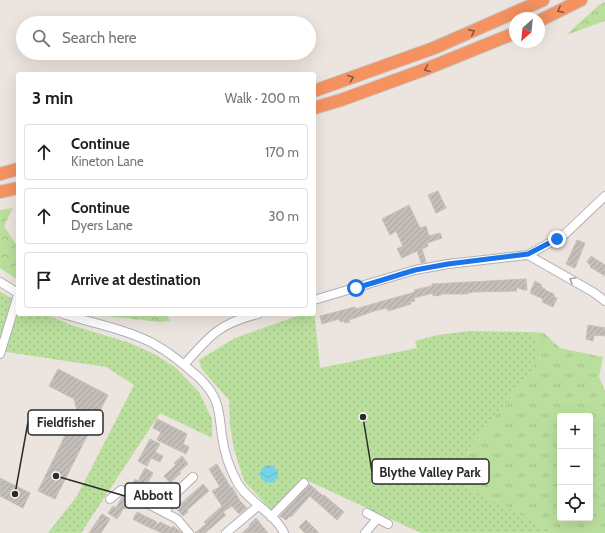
<!DOCTYPE html>
<html lang="en">
<head>
<meta charset="utf-8">
<style>
  :root { --surface:#fff; --page:#f6f6f6; --text:#202124; --muted:#757577; --line:#e0e0e0 }
  body { margin:0; font-family:Cabin,sans-serif; background:var(--page); color:var(--text) }
  .controls { position:absolute; right:12px; bottom:12px; display:grid; overflow:hidden; border-radius:4px; box-shadow:0 4px 16px #0002 }
  .controls button { width:36px; height:36px; display:grid; place-items:center; padding:0; border:0; border-bottom:1px solid var(--line); background:var(--surface); color:var(--text); font:20px sans-serif }
  .compass { position:absolute; left:509px; top:12px; width:36px; height:36px; border-radius:50%; background:var(--surface); box-shadow:0 4px 16px #0002; rotate:207deg }
  .stop { position:absolute; width:12px; height:12px; margin:-9px; border:3px solid #1a73e8; border-radius:50%; background:#fff }
  .stop.end { background:#1a73e8; border-color:#fff; box-shadow:0 1px 4px #0008 }
  .list { margin:0; padding:0; list-style:none }
  h2 { display:flex; justify-content:space-between; align-items:center; height:52px; margin:0; padding:0 16px; font-size:17px }
  h2 small { font-size:13px; font-weight:400; color:var(--muted) }
  .list li { display:grid; grid-template-columns:26px 1fr auto; gap:12px; align-items:center; box-sizing:border-box; height:56px; margin:0 8px 8px; padding:0 8px; border:1px solid var(--line); border-radius:4px }
  .list b { display:block; font-size:15px; white-space:nowrap }
  .list p { margin:0; font-size:13px; white-space:nowrap; color:var(--muted) }
  .list em { font-size:13px; font-style:normal; color:var(--muted) }
  .icon { flex:none; width:22px; height:22px; fill:none; stroke:currentColor; stroke-width:2; stroke-linecap:round; stroke-linejoin:round }
  .map { position:relative; flex:none; width:605px; height:533px; overflow:hidden }
  .search { position:absolute; background:var(--surface); box-shadow:0 4px 16px #0002; left:16px; top:16px; width:300px; height:44px; display:flex; align-items:center; gap:10px; box-sizing:border-box; padding:0 14px; border-radius:22px; color:var(--muted); font-size:15px }
  .panel { position:absolute; background:var(--surface); box-shadow:0 4px 16px #0002; left:16px; top:72px; width:300px; height:244px; border-radius:4px }
  .map>svg:first-child { display:block }
  .grass { fill:url(#grass-tufts); fill-rule:evenodd }
  .forest { fill:url(#forest-crowns) }
  .park { fill:url(#park-dots) }
  .water { fill:url(#water-waves) }
  .building { fill:url(#building-hatch); stroke:#c7c0b7 }
  .lines { fill:none; stroke-linecap:round; stroke-linejoin:round }
  .minor-casing { stroke:#aeb1ba; stroke-width:10 }
  .highway-casing { stroke:#c4c4c4; stroke-width:14 }
  .minor { stroke:#fff; stroke-width:8 }
  .highway { stroke:#f59260; stroke-width:12 }
  .oneway { stroke:#865943 }
  .oneway2 { stroke:#a0a0a0 }
  .route { stroke:#1a73e8; stroke-width:5 }
  .leader { fill:none; stroke:#2b2b2b; stroke-width:1.5 }
  .callout-dot { fill:#2b2b2b; stroke:#fff; stroke-width:1.5 }
  .callout { fill:#fff; stroke:#2b2b2b; stroke-width:1.5 }
  .callout-label { font-size:13px; text-anchor:middle; font-weight:bold; fill:#2b2b2b }
</style>
</head>
<body>
<div class="map">
<svg width="605" height="533" viewBox="0 0 605 533">
  <defs>
    <pattern id="grass-tufts" width="24" height="20" patternUnits="userSpaceOnUse"><rect width="24" height="20" fill="#badf9d"/><path d="M3 7l-1-3M5 7V3M7 7l1-3M15 17l-1-3M17 17v-4M19 17l1-3" fill="none" stroke="#a0c087"/></pattern>
    <pattern id="forest-crowns" width="20" height="18" patternUnits="userSpaceOnUse"><rect width="20" height="18" fill="#badf9d"/><path d="M2 6a3 3 0 1 1 6 0M12 15a3 3 0 1 1 6 0" fill="none" stroke="#a0c087"/></pattern>
    <pattern id="park-dots" width="8" height="8" patternUnits="userSpaceOnUse"><rect width="8" height="8" fill="#badf9d"/><path d="M2 2h.1M6 6h.1" fill="none" stroke="#a0c087" stroke-width="1.8" stroke-linecap="round"/></pattern>
    <pattern id="water-waves" width="16" height="10" patternUnits="userSpaceOnUse"><rect width="16" height="10" fill="#77d4e7"/><path d="M0 5q4-4 8 0t8 0" fill="none" stroke="#67b6c6"/></pattern>
    <pattern id="building-hatch" width="6" height="6" patternUnits="userSpaceOnUse"><rect width="6" height="6" fill="#c4beba"/><path d="M-1 1l2-2M0 6l6-6M5 7l2-2" fill="none" stroke="#a9a3a0"/></pattern>
  </defs>
  <rect width="100%" height="100%" fill="#ece4de"/>
  <path class="grass" d="M530,332L544,333L560,348L603,357L599,377L605,391V533H555L457,482L472,445L529,374L537,342ZM560,416H590V518H560Z"/>
  <path class="forest" d="M605,2V21L566,35L599,5Z
    M13,208L4,226L15,243L18,245V280L0,268V210Z
    M87,314H166L170,321L161,322Z"/>
  <path class="park" d="M0,291L18,303V314H45L71,325L130,343L154,354L175,367L199,392L212,419V438L160,413L81,533H48L77,496L134,385L106,367L0,351Z
    M314,310L320,368L417,348L415,341L438,335L469,331L530,332L537,342L538,354L529,374L472,445L457,482L555,533H421L304,479L272,511L244,481L234,449L230,426L229,400L201,368L199,360L235,338L303,314H314Z"/>
  <path class="water" d="M260 474a9 9 0 1 1 18 0a9 9 0 1 1-18 0Z"/>
  <path class="building" d="M438,191L446,208L436,213L428,195Z
    M409,205L420,228L426,226L429,236L440,233L442,238L427,243L428,246L422,249L426,262L421,263L417,251L402,258L397,249L403,246L396,231L390,235L382,219Z
    M577,240L585,243L575,268L566,264Z
    M591,256L605,265V276L590,267L591,266L587,262Z
    M526,279L527,290H524L516,287L517,291L474,292L468,293V294H441V295L433,296V293L414,298L415,301L410,302L411,304L388,311L387,308L374,311L349,320L350,322L345,323L344,321L340,322L339,319L322,324L320,316L355,307L356,309L376,303L415,292L414,290L432,286V284Z
    M535,281L542,285L541,287L545,289V290L554,294V297L557,298L553,307L542,302L543,299L530,293Z
    M588,325L605,328V336L594,335L593,341L586,339Z
    M58,369L108,395L55,499L38,491L77,411L74,399L49,386Z
    M157,419L187,434L183,444L189,447L186,454L157,440L161,432L153,428Z
    M150,439L160,444L155,452L163,456L160,462L151,458L147,466L138,461Z
    M182,456L188,464L179,472L181,473L170,483L164,476L176,465L174,463Z
    M217,464L231,488L232,487L240,501L247,508L239,514L232,506L223,512L226,515L205,533H195L206,524L204,522L222,506L212,491L220,487L209,469Z
    M145,468L153,473L148,482L145,481L139,493L130,488L135,479L138,481Z
    M0,478L30,493L23,508L0,496Z
    M203,484L209,491L187,510L188,512L183,516L176,508L184,501L188,503L185,500Z
    M309,484L323,496L324,495L344,512L337,520L310,496L291,517L290,516L286,520L280,516Z
    M122,497L130,501L126,509L124,508L117,519L108,513L113,506L116,508Z
    M137,512L157,522L155,527L160,522L172,528L173,526L182,533H162L142,524L133,519Z
    M102,514L110,519L107,524L101,533H89Z
    M256,518L268,533H242L250,526L249,525Z
    M306,520L319,533H305L299,527Z"/>
  <g class="lines">
    <g class="minor-casing">
      <path id="minor" d="M528,255L565,234L605,196
        M0,282L18,293
        M314,300L415,270L448,264L528,255L593,292L605,301
        M63,314C89,322 115,327 139,337C158,344 175,357 190,370C199,377 209,387 214,397C220,408 220,423 222,436C224,452 229,467 237,482C247,501 276,514 284,533
        M0,354L18,295
        M184,365C209,336 220,323 258,314
        M110,499L121,490L177,519L189,533
        M165,513L174,495L193,477
        M367,513L388,524
        M271,517L304,483
        M226,533L258,506
        M365,533L377,519"/>
    </g>
    <g class="highway-casing">
      <path id="highway" d="M539,21L581,0
        M314,91L434,48L543,0
        M314,108L341,100L426,69L515,33
        M0,174L18,169
        M0,192L18,188"/>
    </g>
    <use href="#minor" class="minor"/>
    <use href="#highway" class="highway"/>
  </g>
  <defs><path id="oneway-chevron" d="M-2-3.5L2.5 0L-2 3.5" fill="none" stroke-width="1.6" stroke-linecap="round" stroke-linejoin="round"/></defs>
  <g class="oneway">
    <use href="#oneway-chevron" transform="translate(560 10) rotate(154)"/>
    <use href="#oneway-chevron" transform="translate(472 32) rotate(-24)"/>
    <use href="#oneway-chevron" transform="translate(427 69) rotate(159)"/>
    <use href="#oneway-chevron" transform="translate(351 78) rotate(-20)"/>
  </g>
  <use class="oneway2" href="#oneway-chevron" transform="translate(572 280) rotate(-150)"/>
  <g class="lines">
    <path class="route" d="M356,288L415,270L448,264L528,254L557,239"/>
  </g>
  <path class="leader" d="M15 494L28 422M363 417L372 472M56 476L125 496"/>
  <g class="callout-dot">
    <circle cx="15" cy="494" r="4"/>
    <circle cx="363" cy="417" r="4"/>
    <circle cx="56" cy="476" r="4"/>
  </g>
  <g class="callout">
    <rect x="28" y="410" width="75" height="25" rx="4"/>
    <rect x="372" y="459" width="117" height="25" rx="4"/>
    <rect x="125" y="483" width="55" height="25" rx="4"/>
  </g>
  <g class="callout-label">
    <text x="66" y="427">Fieldfisher</text>
    <text x="430" y="477">Blythe Valley Park</text>
    <text x="153" y="500">Abbott</text>
  </g>
</svg>
<div class="controls">
<button>+</button>
<button>−</button>
<button><svg class="icon" aria-label="locate" viewBox="0 0 24 24"><circle cx="12" cy="12" r="6"/><path d="M12 2v4M12 18v4M2 12h4M18 12h4"/></svg></button>
</div>
<svg class="compass" viewBox="-18 -18 36 36"><path d="M0-13l5 13h-10z" fill="#e53935"/><path d="M0 13l5-13h-10z" fill="#757577"/></svg>
<div class="stop" style="left:356px;top:288px"></div>
<div class="stop end" style="left:557px;top:239px"></div>
<div class="search"><svg class="icon" aria-label="search" viewBox="0 0 24 24"><circle cx="10" cy="10" r="6"/><path d="M15 15l6 6"/></svg>Search here</div>
<section class="panel">
<h2>3 min<small>Walk · 200 m</small></h2>
<ul class="list">
<li><svg class="icon" aria-label="ahead" viewBox="0 0 24 24"><path d="M12 20V5M6 11l6-6 6 6"/></svg><div><b>Continue</b><p>Kineton Lane</p></div><em>170 m</em></li>
<li><svg class="icon" aria-label="ahead" viewBox="0 0 24 24"><path d="M12 20V5M6 11l6-6 6 6"/></svg><div><b>Continue</b><p>Dyers Lane</p></div><em>30 m</em></li>
<li><svg class="icon" aria-label="arrive" viewBox="0 0 24 24"><path d="M6 21V4h12l-3 4 3 4H6"/></svg><div><b>Arrive at destination</b></div></li>
</ul>
</section>
</div>
</body>
</html>
